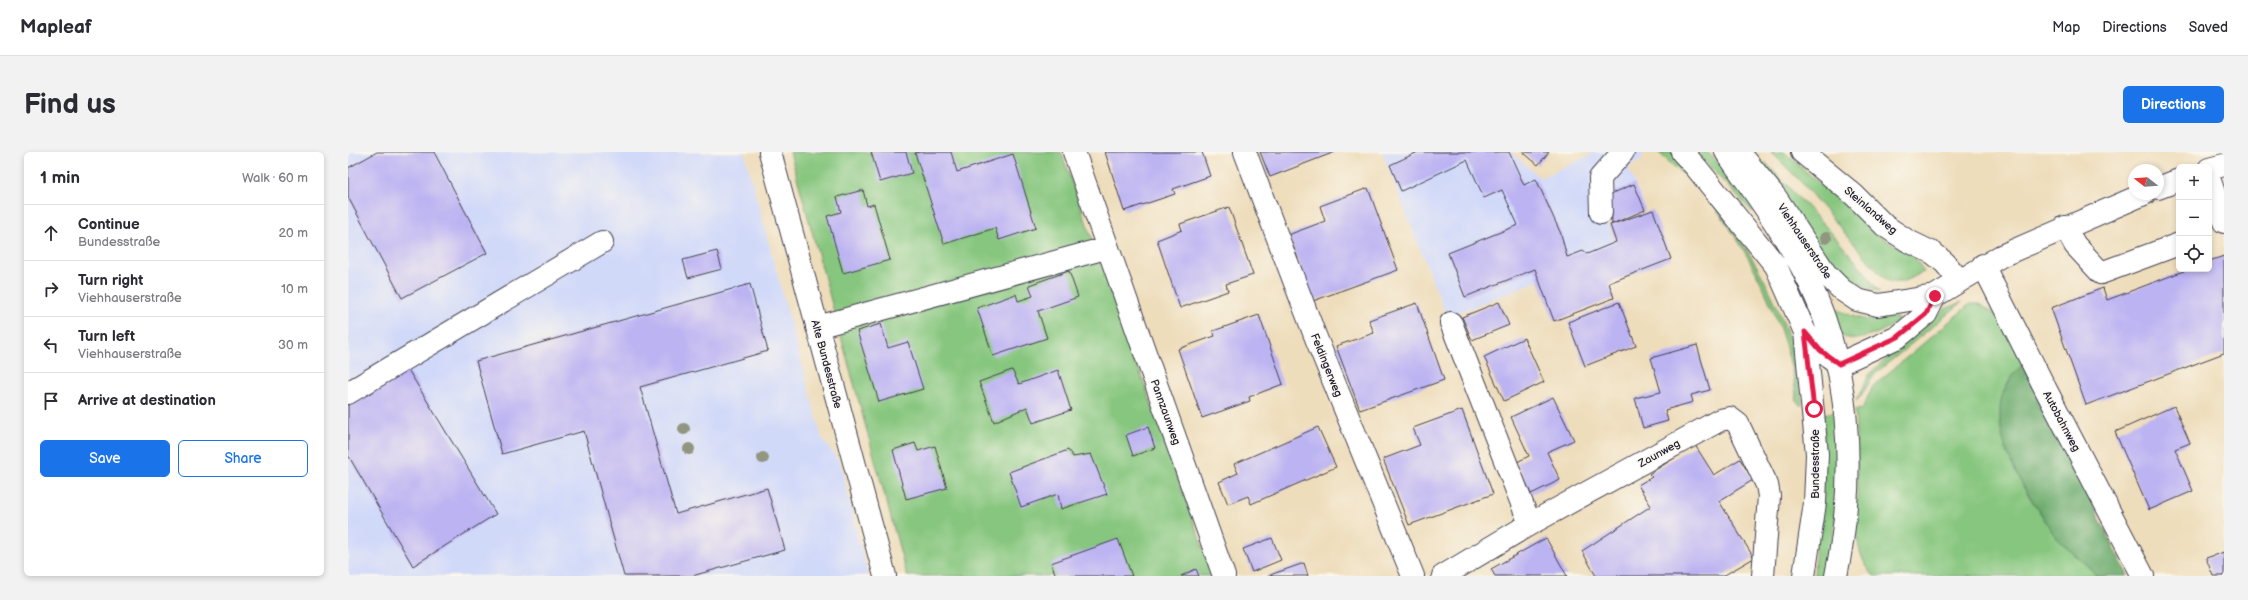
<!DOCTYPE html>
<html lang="en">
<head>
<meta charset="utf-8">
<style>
  :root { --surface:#fff; --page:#f2f2f3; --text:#2b2b33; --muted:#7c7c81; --line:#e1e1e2; --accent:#1a73e8 }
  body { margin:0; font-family:"Balsamiq Sans",sans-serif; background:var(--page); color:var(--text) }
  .controls { position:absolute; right:12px; top:12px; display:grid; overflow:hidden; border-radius:6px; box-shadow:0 2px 6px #0003 }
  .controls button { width:36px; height:36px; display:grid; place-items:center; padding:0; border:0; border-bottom:1px solid var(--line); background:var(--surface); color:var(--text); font:20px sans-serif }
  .compass { position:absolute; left:1780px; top:12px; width:36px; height:36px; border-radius:50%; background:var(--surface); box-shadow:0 2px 6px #0003; rotate:287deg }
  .stop { position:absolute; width:12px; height:12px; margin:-9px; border:3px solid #e11d48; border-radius:50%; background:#fff }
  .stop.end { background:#e11d48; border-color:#fff; box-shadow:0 1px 4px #0008 }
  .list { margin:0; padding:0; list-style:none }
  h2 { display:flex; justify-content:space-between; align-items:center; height:52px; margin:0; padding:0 16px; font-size:17px }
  h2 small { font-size:13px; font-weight:400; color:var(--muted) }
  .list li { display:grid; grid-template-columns:26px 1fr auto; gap:12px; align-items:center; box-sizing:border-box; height:56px; padding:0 16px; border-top:1px solid var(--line) }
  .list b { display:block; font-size:15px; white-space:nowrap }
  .list p { margin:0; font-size:13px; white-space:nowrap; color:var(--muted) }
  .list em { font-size:13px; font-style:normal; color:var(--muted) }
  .actions { display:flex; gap:8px; padding:12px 16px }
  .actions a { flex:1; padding:9px 0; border:1px solid var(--accent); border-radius:6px; text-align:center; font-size:14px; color:var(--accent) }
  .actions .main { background:var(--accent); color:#fff }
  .icon { flex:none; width:22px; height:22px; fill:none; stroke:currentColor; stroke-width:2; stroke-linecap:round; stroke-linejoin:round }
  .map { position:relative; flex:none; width:1876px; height:424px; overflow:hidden; border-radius:6px }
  header { display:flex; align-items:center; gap:24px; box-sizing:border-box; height:56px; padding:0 20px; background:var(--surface); border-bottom:1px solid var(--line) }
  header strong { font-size:19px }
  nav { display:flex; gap:22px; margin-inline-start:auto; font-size:14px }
  .intro { display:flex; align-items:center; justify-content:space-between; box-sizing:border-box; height:96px; padding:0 24px }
  h1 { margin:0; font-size:28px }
  .button { padding:10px 18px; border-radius:6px; background:var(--accent); color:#fff; font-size:14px; font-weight:700 }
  main { display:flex; gap:24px; padding:0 24px }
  aside { flex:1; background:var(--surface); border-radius:6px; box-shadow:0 2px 6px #0003 }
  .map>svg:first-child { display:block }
  .built { fill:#d1d9f9 }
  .green { fill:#86c67e; stroke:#54745c }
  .forest { fill:#6cab6d; stroke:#476654 }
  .building { fill:#bcb3f2 }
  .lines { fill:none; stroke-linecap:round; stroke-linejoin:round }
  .minor-casing { stroke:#413e4e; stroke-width:24 }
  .major-casing { stroke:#413e4e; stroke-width:24 }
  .minor { stroke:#fff; stroke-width:22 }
  .major { stroke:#fff; stroke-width:22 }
  .tree { fill:#919681 }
  .route { stroke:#e11d48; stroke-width:5 }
  .labels { text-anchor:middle; stroke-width:3; stroke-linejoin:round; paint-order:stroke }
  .street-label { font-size:11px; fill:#22223b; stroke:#fbf7ec }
</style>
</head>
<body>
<header>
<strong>Mapleaf</strong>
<nav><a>Map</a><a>Directions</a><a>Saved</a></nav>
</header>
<div class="intro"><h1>Find us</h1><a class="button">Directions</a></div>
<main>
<aside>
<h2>1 min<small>Walk · 60 m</small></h2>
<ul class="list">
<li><svg class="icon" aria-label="ahead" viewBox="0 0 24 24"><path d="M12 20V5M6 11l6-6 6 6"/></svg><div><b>Continue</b><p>Bundesstraße</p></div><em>20 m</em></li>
<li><svg class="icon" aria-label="right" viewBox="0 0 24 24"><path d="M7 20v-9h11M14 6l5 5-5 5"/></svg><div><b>Turn right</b><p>Viehhauserstraße</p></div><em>10 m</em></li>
<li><svg class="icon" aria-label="left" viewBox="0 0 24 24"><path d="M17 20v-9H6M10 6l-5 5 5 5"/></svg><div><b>Turn left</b><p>Viehhauserstraße</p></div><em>30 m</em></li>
<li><svg class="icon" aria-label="arrive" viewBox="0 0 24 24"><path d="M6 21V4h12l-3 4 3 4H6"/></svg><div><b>Arrive at destination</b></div></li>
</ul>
<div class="actions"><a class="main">Save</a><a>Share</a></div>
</aside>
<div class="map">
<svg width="1876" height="424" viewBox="0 0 1876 424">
  <rect width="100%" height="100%" fill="#fbf7ec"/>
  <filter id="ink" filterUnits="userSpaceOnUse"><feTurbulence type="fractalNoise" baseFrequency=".025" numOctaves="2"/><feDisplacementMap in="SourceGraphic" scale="8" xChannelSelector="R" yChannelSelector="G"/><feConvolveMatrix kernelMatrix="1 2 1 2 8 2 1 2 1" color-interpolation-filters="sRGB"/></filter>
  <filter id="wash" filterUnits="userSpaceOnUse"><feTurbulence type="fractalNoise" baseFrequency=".012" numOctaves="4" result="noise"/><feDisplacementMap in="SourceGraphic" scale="16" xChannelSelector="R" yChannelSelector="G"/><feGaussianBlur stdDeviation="0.9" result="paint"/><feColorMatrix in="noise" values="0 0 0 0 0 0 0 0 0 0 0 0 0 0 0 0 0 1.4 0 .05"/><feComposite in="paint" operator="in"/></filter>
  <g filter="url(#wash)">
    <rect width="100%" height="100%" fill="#edb"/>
    <path class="built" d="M0,0H396L474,286L492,311L520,424H0Z
      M1034,0H1163L1192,26L1243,3L1242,0H1291L1296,5L1280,16L1296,53L1259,70L1269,97L1099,165Z"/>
    <path class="green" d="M442,0H713L865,424H559Z
      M1310,0H1323C1370,51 1415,112 1438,178C1446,201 1450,225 1454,249L1453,254L1449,250C1443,185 1406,104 1365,53C1349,34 1329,17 1310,0Z
      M1353,0H1359C1378,17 1394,37 1406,58L1404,60L1351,3Z
      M1423,0H1436L1531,84L1566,104L1576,120L1554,130H1541L1533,123L1452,29Z
      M1414,11H1418L1480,77L1517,120L1531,140L1506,129L1477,105Z
      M1614,150L1529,220C1523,226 1513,246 1508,249L1522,221L1597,157Z
      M1622,152H1632L1655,168L1675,212V335L1709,386L1738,411L1749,424H1526C1503,399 1509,367 1509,336C1510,310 1508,284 1507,258L1514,257L1525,234Z
      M1484,154C1505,166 1521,172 1545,165L1549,166L1550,168C1541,178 1503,196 1493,182C1488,175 1485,163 1482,155Z
      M1487,260L1490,286L1489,355L1479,424H1466L1475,262Z"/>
    <path class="forest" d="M1675,212L1780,424H1749C1737,410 1722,400 1709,386C1703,380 1699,371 1694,363C1672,331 1646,290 1653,249C1656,234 1665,223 1675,212Z"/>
    <g id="blocks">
      <path class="building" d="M29,0H86L139,101L54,146L0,45V16Z
        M523,0H558L564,21L532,30Z
        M571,0H603L609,20L665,2L688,76L651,88L647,76L596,92L567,1Z
        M757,0H854L862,24L825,37L827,42L776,59Z
        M912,0H987L922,25Z
        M1070,0H1161L1176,33L1188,27L1213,82L1219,105L1235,99L1239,102L1268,90L1262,73L1305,58L1323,107L1261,131L1266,146L1206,169L1187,117L1117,145L1100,101L1170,73L1154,38L1136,46L1119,8L1053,39L1042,13Z
        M1175,0H1201L1190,13Z
        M1286,32L1297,58L1264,72L1263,42Z
        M1020,36L1050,118L965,149L940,83L977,69L972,54Z
        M515,38L519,54L526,52L542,108L495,121L479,64L493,60L489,45Z
        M881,55L905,123L878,132L880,139L832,156L809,88L834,78L832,72Z
        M369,99L374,117L340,126L335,108Z
        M1876,104V201L1738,253L1703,156L1755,136L1759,148L1841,117H1861V109Z
        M721,119L730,145L690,159L699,186L645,204L629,156L668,142L670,149L685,144L681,133Z
        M402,132L420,199L292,235L328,362L419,336L437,398L344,424H276L236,279L154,302L128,209Z
        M1151,150L1161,173L1124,188L1114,165Z
        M1271,150L1288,194L1237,214L1220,170Z
        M1069,151L1096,228L1012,258L988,194L1026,181L1021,168Z
        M911,163L935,232L901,245L902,249L854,266L830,197L867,184L865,179Z
        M533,172L540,196L560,190L575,237L531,250L509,179Z
        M1176,186L1196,230L1156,249L1136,205Z
        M1349,193L1362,238L1343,243L1345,250L1317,258L1320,269L1295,276L1287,246L1313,240L1303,206Z
        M59,216L148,362L65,414L0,303V253Z
        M664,218L671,232L710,218L723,258L685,271L679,255L646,270L631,230Z
        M1205,245L1226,288L1199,300L1212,328L1183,342L1169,310L1181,304L1163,265Z
        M1826,254L1842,291L1827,297L1845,339L1801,358L1767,280Z
        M1114,258L1145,342L1061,373L1035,307L1072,293L1065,276Z
        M800,275L807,296L785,304L778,283Z
        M970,275L988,315L903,352L900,344L880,352L871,330L890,321L886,312Z
        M567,291L570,299L587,294L599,336L558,347L545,298Z
        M1347,293L1366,323L1392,307L1405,328L1371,349L1406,406L1375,424H1248L1234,399L1303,354L1290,333L1304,325L1301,322Z
        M720,298L725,305L743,302L759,342L713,357L710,342L673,355L661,320Z
        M924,386L933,408L904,420L895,397Z
        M1198,386L1219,424H1147L1143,417Z
        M770,387L784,424H708L703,411Z
        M1876,400V424H1865L1858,406Z
        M956,411L960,424H919Z
        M848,417L851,424H833Z"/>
    </g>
  </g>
  <g filter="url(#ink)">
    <use href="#blocks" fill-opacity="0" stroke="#413e4e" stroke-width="1"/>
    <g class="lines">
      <g class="minor-casing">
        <path id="minor" d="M422,0L537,424
          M726,0L876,424
          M897,0L968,186L1065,424
          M1391,0L1429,47L1478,122L1494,138L1509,148L1530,153L1587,144L1653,104L1796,42
          M1454,0L1506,43L1537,74L1560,89L1585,101L1597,111L1611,128
          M1861,17L1876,13
          M1861,26L1876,70
          M1810,36L1831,28
          M1253,61L1252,26L1275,0
          M1717,75L1727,93L1753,121L1831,92
          M1635,113L1697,236L1795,424
          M1103,171L1182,372
          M469,175L758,96
          M1457,180L1472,198L1491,212L1550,185L1578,162L1587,144
          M0,241L254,90
          M1095,424L1182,372L1372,268L1382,266L1390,272L1419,333L1421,344L1415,424"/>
      </g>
      <g class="major-casing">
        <path id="major" d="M1334,0L1347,14L1428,114L1457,180L1469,302L1467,351L1456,424
          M1378,0C1404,37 1431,74 1453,114C1504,207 1509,322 1488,424"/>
      </g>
      <use href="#minor" class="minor"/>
      <use href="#major" class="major"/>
    </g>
    <g class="tree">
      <circle cx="1478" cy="86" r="6"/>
      <circle cx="336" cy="277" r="6"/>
      <circle cx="341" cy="297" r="6"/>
      <circle cx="415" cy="306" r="6"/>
    </g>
  </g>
  <g class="lines" filter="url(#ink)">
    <path class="route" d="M1466,257L1457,180L1472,198L1491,212L1550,185L1578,162L1587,144"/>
  </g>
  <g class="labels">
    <g class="street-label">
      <text transform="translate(1523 58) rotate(41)" y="4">Steinlandweg</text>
      <text transform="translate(1457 89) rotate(56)" y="4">Viehhauserstraße</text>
      <text transform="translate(479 212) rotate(75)" y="4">Alte Bundesstraße</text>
      <text transform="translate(979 213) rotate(68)" y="4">Feldingerweg</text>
      <text transform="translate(818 260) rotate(70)" y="4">Pannzaunweg</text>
      <text transform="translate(1714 269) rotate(62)" y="4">Autobahnweg</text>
      <text transform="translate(1311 301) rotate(-29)" y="4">Zaunweg</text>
      <text transform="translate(1467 312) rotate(-90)" y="4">Bundesstraße</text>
    </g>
  </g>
</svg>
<div class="controls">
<button>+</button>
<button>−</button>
<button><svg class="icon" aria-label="locate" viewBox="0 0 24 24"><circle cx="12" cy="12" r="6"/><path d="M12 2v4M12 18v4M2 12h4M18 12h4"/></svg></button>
</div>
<svg class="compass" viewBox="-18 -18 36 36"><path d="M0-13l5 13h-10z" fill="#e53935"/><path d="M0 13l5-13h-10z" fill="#7c7c81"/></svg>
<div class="stop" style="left:1466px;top:257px"></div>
<div class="stop end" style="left:1587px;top:144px"></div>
</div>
</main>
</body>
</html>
